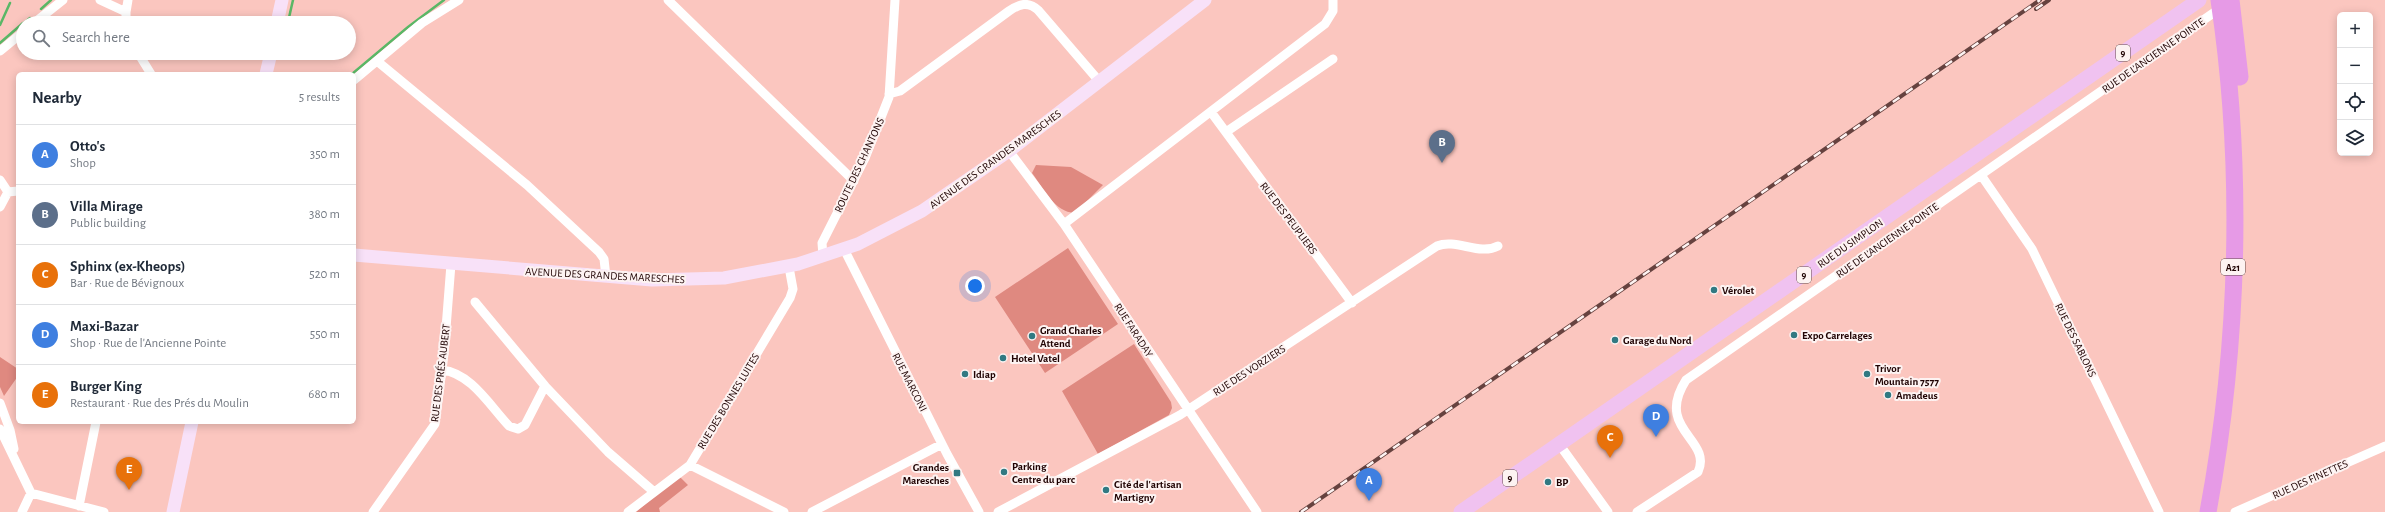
<!DOCTYPE html>
<html lang="en">
<head>
<meta charset="utf-8">
<style>
  :root { --surface:#fff; --page:#f6f6f7; --text:#1f2937; --muted:#747a83; --line:#e0e1e3; --accent:#d93025 }
  body { margin:0; font-family:"Alegreya Sans",sans-serif; background:var(--page); color:var(--text) }
  .controls { position:absolute; right:12px; top:12px; display:grid; overflow:hidden; border-radius:6px; box-shadow:0 2px 10px #0003 }
  .controls button { width:36px; height:36px; display:grid; place-items:center; padding:0; border:0; border-bottom:1px solid var(--line); background:var(--surface); color:var(--text); font:20px sans-serif }
  .you { position:absolute; left:975px; top:286px; width:14px; height:14px; margin:-10px; border:3px solid #fff; border-radius:50%; background:#1a73e8; box-shadow:0 0 0 6px #1a73e833 }
  .badge { display:grid; place-items:center; width:26px; height:26px; border-radius:50%; background:var(--accent); color:#fff; font-size:13px; font-weight:700 }
  .pin { position:absolute; translate:-50% -33px; filter:drop-shadow(0 1px 2px #0008) }
  .pin::after { content:''; position:absolute; top:21px; width:14px; height:12px; background:inherit; clip-path:polygon(0 0,100% 0,50% 100%) }
  .list { margin:0; padding:0; list-style:none }
  h2 { display:flex; justify-content:space-between; align-items:center; height:52px; margin:0; padding:0 16px; font-size:17px }
  h2 small { font-size:13px; font-weight:400; color:var(--muted) }
  .list li { display:grid; grid-template-columns:26px 1fr auto; gap:12px; align-items:center; box-sizing:border-box; height:60px; padding:0 16px; border-top:1px solid var(--line) }
  .list b { display:block; font-size:15px; white-space:nowrap }
  .list p { margin:0; font-size:13px; white-space:nowrap; color:var(--muted) }
  .list em { font-size:13px; font-style:normal; color:var(--muted) }
  .icon { flex:none; width:22px; height:22px; fill:none; stroke:currentColor; stroke-width:2; stroke-linecap:round; stroke-linejoin:round }
  .map { position:relative; flex:none; width:2385px; height:512px; overflow:hidden }
  .search { position:absolute; background:var(--surface); box-shadow:0 2px 10px #0003; left:16px; top:16px; width:340px; height:44px; display:flex; align-items:center; gap:10px; box-sizing:border-box; padding:0 14px; border-radius:22px; color:var(--muted); font-size:15px }
  .panel { position:absolute; background:var(--surface); box-shadow:0 2px 10px #0003; left:16px; top:72px; width:340px; height:352px; border-radius:6px }
  .map>svg:first-child { display:block }
  .green { fill:#df8980 }
  .lines { fill:none; stroke-linecap:round; stroke-linejoin:round }
  .stream { stroke:#5ab766; stroke-width:2.5 }
  .street { stroke:#fff; stroke-width:9 }
  .secondary { stroke:#f8e1f8; stroke-width:13 }
  .primary { stroke:#f0c2f0; stroke-width:15 }
  .highway { stroke:#e69ae6; stroke-width:17 }
  .rail-casing { stroke:#66423f; stroke-width:4 }
  .rail { stroke:#fdf3f2; stroke-width:2.5; stroke-dasharray:8; stroke-linecap:butt }
  .poi-dot { fill:#317982; stroke:#fdf3f2; stroke-width:1.5 }
  .labels { text-anchor:middle; stroke-width:4; stroke-linejoin:round; paint-order:stroke }
  .shield { fill:#fdf3f2; stroke:#624c4b; stroke-width:1 }
  .shield-label { font-size:10px; font-weight:bold; fill:#200404 }
  .street-label { font-size:11px; fill:#200404; stroke:#fdf3f2 }
  .poi-label { font-size:11px; font-weight:bold; fill:#200404; stroke:#fdf3f2; text-anchor:start }
</style>
</head>
<body>
<div class="map">
<svg width="2385" height="512" viewBox="0 0 2385 512">
  <rect width="100%" height="100%" fill="#fbc6bf"/>
  <path class="green" d="M1036,165L1071,167L1103,185L1075,213C1054,212 1044,189 1032,173Z
    M1068,248L1118,324L1045,373L995,297Z
    M1134,344L1171,402L1172,408L1169,415L1098,454L1062,391Z
    M0,357L18,369V376L4,396L0,387Z
    M679,476L688,485L659,508L660,512H636Z"/>
  <g class="lines">
    <path class="stream" d="M41,9L51,0
      M288,22L293,0
      M24,23L30,18
      M0,25L10,3
      M0,43L23,23
      M352,74L408,27L444,0"/>
    <path class="street" d="M100,0L126,12V23
      M668,0L854,181
      M126,12L128,0
      M34,23L63,0
      M0,51L23,32
      M138,53L151,74
      M377,61L527,185L599,252L604,259L606,277
      M354,80L422,23L459,0
      M889,94L900,91L1009,11C1019,4 1028,1 1038,10L1099,81
      M1211,112L1352,303
      M1226,132L1333,59
      M1009,151L1064,224L1257,512
      M1981,175L2032,249L2159,512
      M0,180L8,192L18,191
      M0,207L8,192
      M1064,224L1325,24L1333,11V0
      M844,249L947,454L979,512
      M823,256L822,243L865,158L889,97L895,0
      M475,302L545,386
      M442,370C471,373 490,406 509,426L518,429L525,425L545,386L608,452L653,491
      M0,403L10,430L14,449
      M0,429L31,493L104,512
      M1559,444L1608,512
      M690,465L784,512
      M79,506L96,422
      M22,512L31,493
      M373,512L435,424L444,354L451,264
      M628,512L690,465L790,298L793,289L789,267
      M812,512L942,444
      M998,512L1180,415L1437,246C1456,238 1479,256 1498,246
      M1637,512L1698,472C1713,439 1654,430 1686,380L2222,7
      M2235,512L2385,446"/>
    <path class="secondary" d="M277,23L282,0
      M266,74L271,53
      M354,255L652,280L724,278L798,264L858,244L922,211L1009,151L1205,0
      M173,512L192,422"/>
    <path class="primary" d="M1461,512L2199,0"/>
    <path class="highway" d="M2231,0L2240,77
      M2208,512C2239,345 2244,168 2219,0"/>
    <g class="rail-casing">
      <path id="rail" d="M2036,9L2049,0
        M1301,512L2040,0"/>
    </g>
    <use href="#rail" class="rail"/>
  </g>
  <g class="poi-dot">
    <circle cx="1714" cy="290" r="4"/>
    <circle cx="1794" cy="335" r="4"/>
    <circle cx="1032" cy="336" r="4"/>
    <circle cx="1615" cy="340" r="4"/>
    <circle cx="1003" cy="358" r="4"/>
    <circle cx="965" cy="374" r="4"/>
    <circle cx="1867" cy="374" r="4"/>
    <circle cx="1888" cy="395" r="4"/>
    <circle cx="1004" cy="472" r="4"/>
    <rect x="953" y="469" width="8" height="8" rx="2"/>
    <circle cx="1548" cy="482" r="4"/>
    <circle cx="1106" cy="490" r="4"/>
  </g>
  <g class="labels">
    <g class="shield">
      <rect x="2116" y="45" width="14" height="16" rx="3"/>
      <rect x="2221" y="259" width="24" height="16" rx="3"/>
      <rect x="1797" y="267" width="14" height="16" rx="3"/>
      <rect x="1503" y="470" width="14" height="16" rx="3"/>
    </g>
    <g class="shield-label">
      <text x="2123" y="57">9</text>
      <text x="2233" y="271">A21</text>
      <text x="1804" y="279">9</text>
      <text x="1510" y="482">9</text>
    </g>
    <g class="street-label">
      <text transform="translate(2153 55) rotate(-35)" y="4">RUE DE L'ANCIENNE POINTE</text>
      <text transform="translate(995 159) rotate(-36)" y="4">AVENUE DES GRANDES MARESCHES</text>
      <text transform="translate(859 165) rotate(-65)" y="4">ROUTE DES CHANTONS</text>
      <text transform="translate(1289 218) rotate(53)" y="4">RUE DES PEUPLIERS</text>
      <text transform="translate(1887 240) rotate(-35)" y="4">RUE DE L'ANCIENNE POINTE</text>
      <text transform="translate(1850 243) rotate(-35)" y="4">RUE DU SIMPLON</text>
      <text transform="translate(605 275) rotate(3)" y="4">AVENUE DES GRANDES MARESCHES</text>
      <text transform="translate(1134 330) rotate(57)" y="4">RUE FARADAY</text>
      <text transform="translate(2076 340) rotate(64)" y="4">RUE DES SABLONS</text>
      <text transform="translate(1249 370) rotate(-33)" y="4">RUE DES VORZIERS</text>
      <text transform="translate(440 373) rotate(-83)" y="4">RUE DES PRÉS AUBERT</text>
      <text transform="translate(910 382) rotate(63)" y="4">RUE MARCONI</text>
      <text transform="translate(728 401) rotate(-59)" y="4">RUE DES BONNES LUITES</text>
      <text transform="translate(2310 479) rotate(-24)" y="4">RUE DES FINETTES</text>
    </g>
    <g class="poi-label">
      <text x="1722" y="294">Vérolet</text>
      <text x="1040" y="334">Grand Charles<tspan x="1040" dy="13">Attend</tspan></text>
      <text x="1802" y="339">Expo Carrelages</text>
      <text x="1623" y="344">Garage du Nord</text>
      <text x="1011" y="362">Hotel Vatel</text>
      <text x="1875" y="372">Trivor<tspan x="1875" dy="13">Mountain 7577</tspan></text>
      <text x="973" y="378">Idiap</text>
      <text x="1896" y="399">Amadeus</text>
      <text x="1012" y="470">Parking<tspan x="1012" dy="13">Centre du parc</tspan></text>
      <text x="949" y="471" text-anchor="end">Grandes<tspan x="949" dy="13">Maresches</tspan></text>
      <text x="1556" y="486">BP</text>
      <text x="1114" y="488">Cité de l'artisan<tspan x="1114" dy="13">Martigny</tspan></text>
    </g>
  </g>
</svg>
<div class="controls">
<button>+</button>
<button>−</button>
<button><svg class="icon" aria-label="locate" viewBox="0 0 24 24"><circle cx="12" cy="12" r="6"/><path d="M12 2v4M12 18v4M2 12h4M18 12h4"/></svg></button>
<button><svg class="icon" aria-label="layers" viewBox="0 0 24 24"><path d="M12 4l9 5-9 5-9-5zM3 14l9 5 9-5"/></svg></button>
</div>
<div class="you"></div>
<div class="pin badge" style="left:1369px;top:501px;background:#3f7fe0">A</div>
<div class="pin badge" style="left:1442px;top:163px;background:#5c6f8a">B</div>
<div class="pin badge" style="left:1610px;top:458px;background:#e8710a">C</div>
<div class="pin badge" style="left:1656px;top:437px;background:#3f7fe0">D</div>
<div class="pin badge" style="left:129px;top:490px;background:#e8710a">E</div>
<div class="search"><svg class="icon" aria-label="search" viewBox="0 0 24 24"><circle cx="10" cy="10" r="6"/><path d="M15 15l6 6"/></svg>Search here</div>
<section class="panel">
<h2>Nearby<small>5 results</small></h2>
<ul class="list">
<li><span class="badge" style="background:#3f7fe0">A</span><div><b>Otto's</b><p>Shop</p></div><em>350 m</em></li>
<li><span class="badge" style="background:#5c6f8a">B</span><div><b>Villa Mirage</b><p>Public building</p></div><em>380 m</em></li>
<li><span class="badge" style="background:#e8710a">C</span><div><b>Sphinx (ex-Kheops)</b><p>Bar · Rue de Bévignoux</p></div><em>520 m</em></li>
<li><span class="badge" style="background:#3f7fe0">D</span><div><b>Maxi-Bazar</b><p>Shop · Rue de l'Ancienne Pointe</p></div><em>550 m</em></li>
<li><span class="badge" style="background:#e8710a">E</span><div><b>Burger King</b><p>Restaurant · Rue des Prés du Moulin</p></div><em>680 m</em></li>
</ul>
</section>
</div>
</body>
</html>
